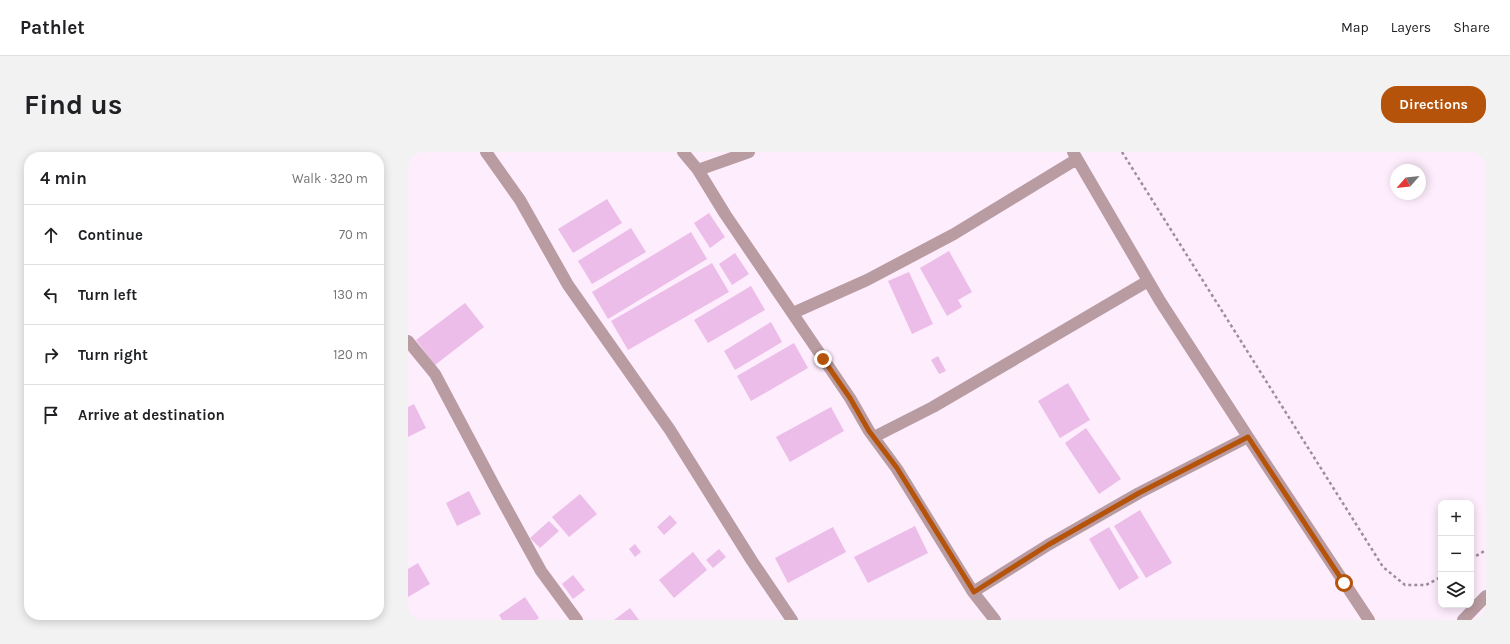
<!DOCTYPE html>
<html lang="en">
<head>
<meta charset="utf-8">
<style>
  :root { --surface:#fff; --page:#f2f2f2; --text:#202124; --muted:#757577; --line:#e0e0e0; --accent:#b45309 }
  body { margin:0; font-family:Karla,sans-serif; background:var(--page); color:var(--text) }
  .controls { position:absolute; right:12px; bottom:12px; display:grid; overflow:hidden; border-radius:8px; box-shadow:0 2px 10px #0003 }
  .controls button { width:36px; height:36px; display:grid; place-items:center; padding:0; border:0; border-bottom:1px solid var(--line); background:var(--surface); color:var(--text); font:20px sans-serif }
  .compass { position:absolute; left:982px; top:12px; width:36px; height:36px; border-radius:50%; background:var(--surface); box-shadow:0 2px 10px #0003; rotate:243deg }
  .stop { position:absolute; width:12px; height:12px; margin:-9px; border:3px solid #b45309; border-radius:50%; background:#fff }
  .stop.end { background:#b45309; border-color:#fff; box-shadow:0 1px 4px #0008 }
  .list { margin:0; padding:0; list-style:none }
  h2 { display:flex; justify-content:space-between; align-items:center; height:52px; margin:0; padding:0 16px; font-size:17px }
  h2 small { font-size:13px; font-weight:400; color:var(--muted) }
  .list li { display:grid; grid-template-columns:26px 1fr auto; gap:12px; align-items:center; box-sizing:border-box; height:60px; padding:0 16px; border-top:1px solid var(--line) }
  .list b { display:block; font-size:15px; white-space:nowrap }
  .list em { font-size:13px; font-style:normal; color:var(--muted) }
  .icon { flex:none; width:22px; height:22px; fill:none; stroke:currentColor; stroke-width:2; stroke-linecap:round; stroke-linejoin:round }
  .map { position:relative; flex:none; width:1078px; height:468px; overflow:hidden; border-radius:16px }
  header { display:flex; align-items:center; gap:24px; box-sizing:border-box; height:56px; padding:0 20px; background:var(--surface); border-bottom:1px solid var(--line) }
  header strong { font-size:19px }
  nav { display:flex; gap:22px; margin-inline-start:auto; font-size:14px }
  .intro { display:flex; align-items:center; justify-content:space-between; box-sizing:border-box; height:96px; padding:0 24px }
  h1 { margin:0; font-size:28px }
  .button { padding:10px 18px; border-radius:16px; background:var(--accent); color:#fff; font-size:14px; font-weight:700 }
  main { display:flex; gap:24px; padding:0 24px }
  aside { flex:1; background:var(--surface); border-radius:16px; box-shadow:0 2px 10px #0003 }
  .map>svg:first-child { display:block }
  .building { fill:#ebbde8 }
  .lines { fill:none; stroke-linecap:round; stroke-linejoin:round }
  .path { stroke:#9c8e9b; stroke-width:2.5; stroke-dasharray:3 3; stroke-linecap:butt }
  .minor { stroke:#b99ca2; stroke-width:12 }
  .route { stroke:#b45309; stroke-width:5 }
</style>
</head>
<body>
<header>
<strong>Pathlet</strong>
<nav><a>Map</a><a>Layers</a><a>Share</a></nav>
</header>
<div class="intro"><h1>Find us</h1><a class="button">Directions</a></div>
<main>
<aside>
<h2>4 min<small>Walk · 320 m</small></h2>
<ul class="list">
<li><svg class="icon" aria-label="ahead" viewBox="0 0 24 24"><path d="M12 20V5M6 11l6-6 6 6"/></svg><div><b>Continue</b></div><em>70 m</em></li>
<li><svg class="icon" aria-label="left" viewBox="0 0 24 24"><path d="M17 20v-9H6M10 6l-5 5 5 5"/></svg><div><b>Turn left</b></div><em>130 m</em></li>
<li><svg class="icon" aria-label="right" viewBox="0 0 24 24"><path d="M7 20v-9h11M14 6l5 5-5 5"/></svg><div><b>Turn right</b></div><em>120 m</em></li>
<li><svg class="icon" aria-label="arrive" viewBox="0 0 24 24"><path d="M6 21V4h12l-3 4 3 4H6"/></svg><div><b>Arrive at destination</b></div></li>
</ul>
</aside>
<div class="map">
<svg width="1078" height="468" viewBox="0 0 1078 468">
  <rect width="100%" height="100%" fill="#feedfd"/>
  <path class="building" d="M199,47L214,71L165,101L150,77Z
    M301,61L317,85L302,96L286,71Z
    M223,76L238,100L184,132L170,109Z
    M283,80L299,107L200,167L184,140Z
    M541,99L564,140L550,148L554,155L539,164L512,116Z
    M327,101L341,122L324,133L311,112Z
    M304,111L321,140L220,198L203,169Z
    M501,120L525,172L504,182L480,129Z
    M343,134L357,158L300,191L286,168Z
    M57,151L76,175L27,213L8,188Z
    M363,170L374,190L327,218L316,199Z
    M386,191L400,216L343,249L329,224Z
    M530,204L538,219L531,222L523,208Z
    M660,231L682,268L652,286L630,249Z
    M6,252L18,276L0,285V255Z
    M423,255L436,279L382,310L368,285Z
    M678,276L713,327L691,342L657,291Z
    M61,339L73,362L49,374L38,351Z
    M172,342L189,362L161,385L144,365Z
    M732,358L764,411L738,426L706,374Z
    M262,363L269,371L256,383L249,375Z
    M141,369L151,379L132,396L122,386Z
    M507,374L520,401L460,431L446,405Z
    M425,375L438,400L380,431L367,406Z
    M701,375L731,426L711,438L681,387Z
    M227,392L233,400L227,405L221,397Z
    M311,397L318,405L305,416L298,408Z
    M285,400L299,418L266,446L251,428Z
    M10,411L22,432L0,445V417Z
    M165,423L177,438L165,447L154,432Z
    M117,445L131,466L128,468H94L91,463Z
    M222,456L231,468H206Z"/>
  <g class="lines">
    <path class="path" d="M714,0L975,415L997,433H1018L1033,425
      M1063,407L1078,398"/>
    <path class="minor" d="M78,0L112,48L160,133L262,278L344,409L384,468
      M275,0L290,18L317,62L442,246L461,279L489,317L565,440L587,468
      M665,0L752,149L840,285L961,468
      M290,18L341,0
      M385,161L459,128L546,82L669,7
      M0,189L27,222L89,339L133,419L169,468
      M466,285L525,255L740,129
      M565,440L640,393L731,341L840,285
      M1055,468L1078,444"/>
  </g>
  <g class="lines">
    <path class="route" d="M415,207L442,246L461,279L489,316L566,440L640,393L731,341L840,285L936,431"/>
  </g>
</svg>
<div class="controls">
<button>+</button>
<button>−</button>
<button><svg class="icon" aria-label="layers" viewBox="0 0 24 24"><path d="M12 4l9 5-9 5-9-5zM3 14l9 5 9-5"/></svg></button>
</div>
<svg class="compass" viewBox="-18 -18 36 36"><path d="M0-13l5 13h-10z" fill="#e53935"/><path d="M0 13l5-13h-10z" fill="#757577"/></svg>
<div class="stop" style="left:936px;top:431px"></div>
<div class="stop end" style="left:415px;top:207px"></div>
</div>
</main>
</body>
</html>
